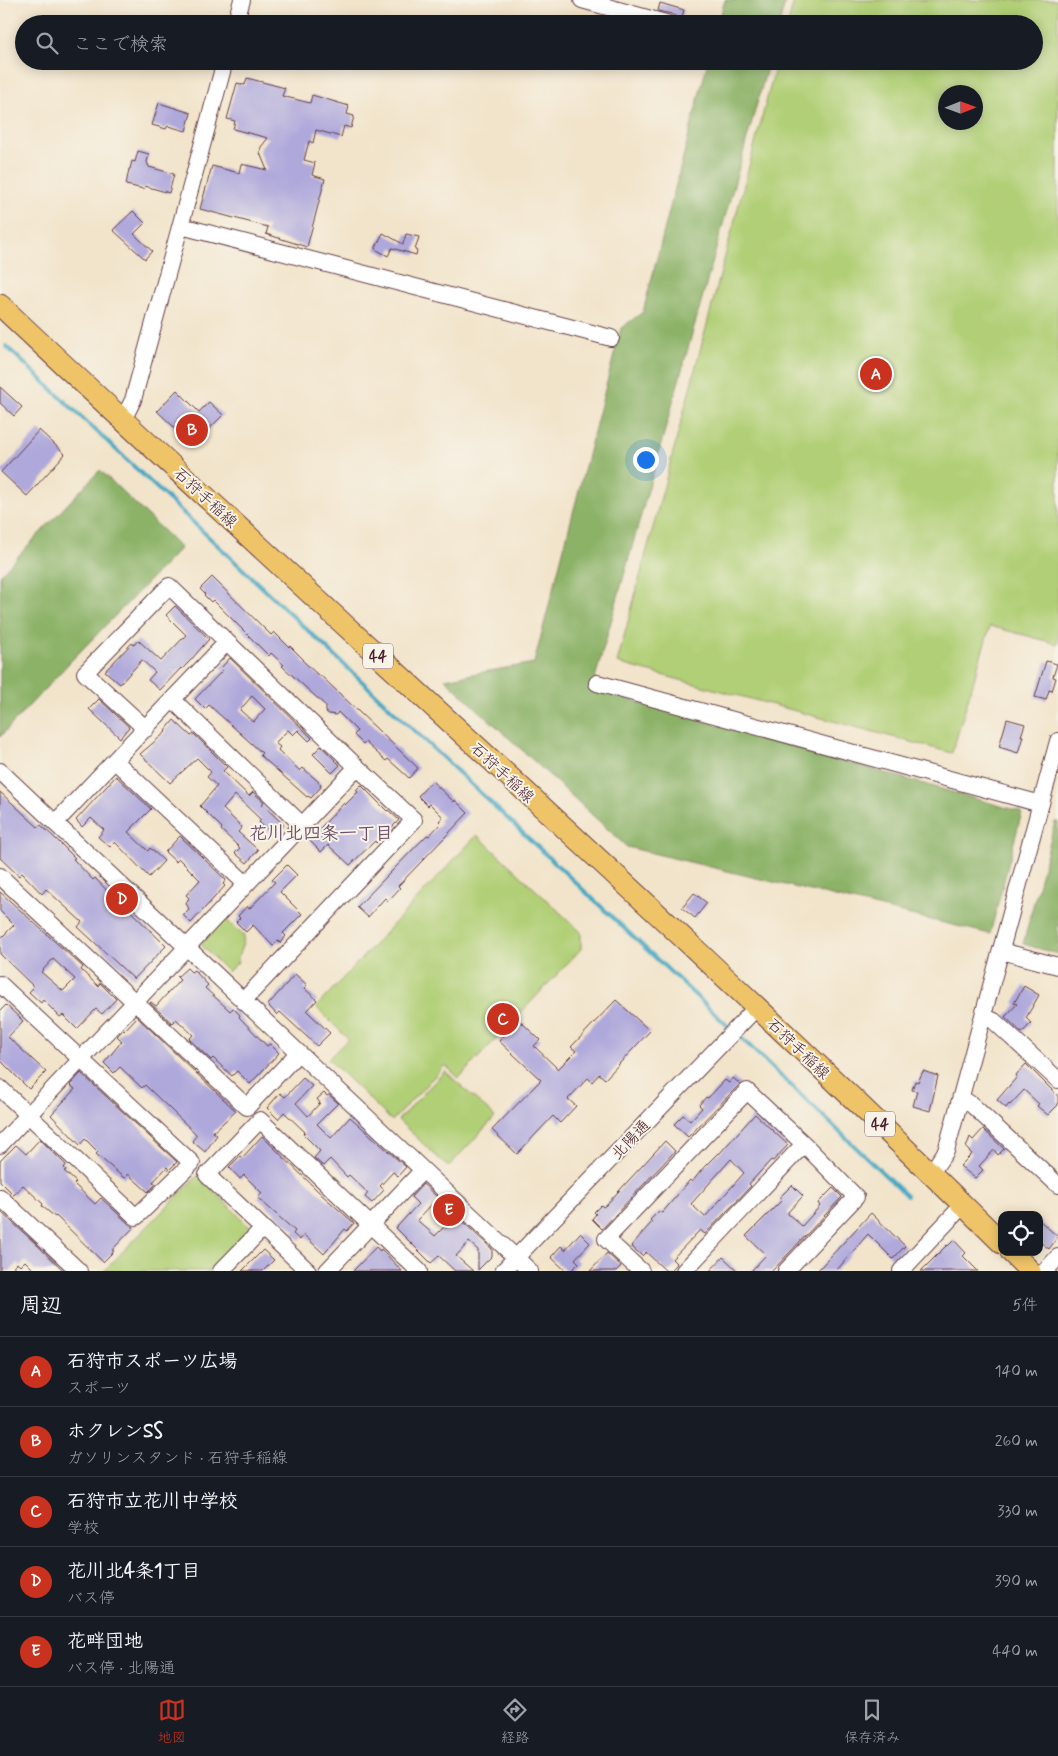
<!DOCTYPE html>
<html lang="ja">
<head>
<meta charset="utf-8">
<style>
  :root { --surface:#171b24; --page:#20242c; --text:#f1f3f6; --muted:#9ea1a6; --line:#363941; --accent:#c8321e }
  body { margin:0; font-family:Mynerve,"Klee One",sans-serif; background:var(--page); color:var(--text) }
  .controls { position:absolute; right:15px; bottom:15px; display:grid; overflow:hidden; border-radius:10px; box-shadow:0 2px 12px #0003 }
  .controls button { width:45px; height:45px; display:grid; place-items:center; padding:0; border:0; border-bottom:1px solid var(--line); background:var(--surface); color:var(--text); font:25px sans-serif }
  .compass { position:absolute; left:938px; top:85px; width:45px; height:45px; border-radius:50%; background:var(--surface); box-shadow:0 2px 12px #0003; rotate:89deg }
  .you { position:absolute; left:645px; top:459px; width:18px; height:18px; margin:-12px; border:4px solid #fff; border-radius:50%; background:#1a73e8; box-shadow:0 0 0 8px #1a73e833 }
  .badge { display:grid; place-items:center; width:32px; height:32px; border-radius:50%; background:var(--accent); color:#fff; font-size:16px; font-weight:700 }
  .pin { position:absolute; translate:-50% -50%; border:2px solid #fff; box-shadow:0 1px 5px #0006 }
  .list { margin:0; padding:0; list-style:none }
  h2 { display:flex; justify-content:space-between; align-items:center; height:65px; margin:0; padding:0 20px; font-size:21px }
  h2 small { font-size:16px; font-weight:400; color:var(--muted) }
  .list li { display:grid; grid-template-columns:32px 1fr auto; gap:15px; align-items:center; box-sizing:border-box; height:70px; padding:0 20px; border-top:1px solid var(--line) }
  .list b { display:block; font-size:19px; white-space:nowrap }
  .list p { margin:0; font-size:16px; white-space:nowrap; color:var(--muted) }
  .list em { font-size:16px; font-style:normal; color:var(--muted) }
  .icon { flex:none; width:28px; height:28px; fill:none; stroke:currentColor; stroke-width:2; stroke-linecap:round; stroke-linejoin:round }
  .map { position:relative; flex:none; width:1058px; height:1271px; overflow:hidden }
  .search { position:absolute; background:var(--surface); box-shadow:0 2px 12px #0003; left:15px; right:15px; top:15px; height:55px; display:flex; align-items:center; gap:12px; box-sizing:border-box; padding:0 18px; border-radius:28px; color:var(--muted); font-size:19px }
  .sheet { height:415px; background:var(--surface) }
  nav { display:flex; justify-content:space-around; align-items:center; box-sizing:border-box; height:70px; border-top:1px solid var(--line); background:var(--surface); font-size:14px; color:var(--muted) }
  nav a { display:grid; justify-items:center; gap:2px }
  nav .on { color:var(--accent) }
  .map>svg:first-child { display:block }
  .green { fill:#b1cf76; stroke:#7e7750; fill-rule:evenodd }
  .forest { fill:#8cb267; stroke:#6b6849 }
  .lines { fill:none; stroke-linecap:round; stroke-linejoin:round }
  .stream { stroke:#43a8c3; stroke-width:4 }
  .building { fill:#afa8db; fill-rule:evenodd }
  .minor-casing { stroke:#633d43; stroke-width:18 }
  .major-casing { stroke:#633d43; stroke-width:23 }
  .minor { stroke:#fff; stroke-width:16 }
  .major { stroke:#efc469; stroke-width:21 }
  .labels { text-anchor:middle; stroke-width:4; stroke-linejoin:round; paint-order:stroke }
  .shield { fill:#f7f3e8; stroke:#7e5f64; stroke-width:1 }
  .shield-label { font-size:15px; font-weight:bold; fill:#4a1f2b }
  .street-label { font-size:16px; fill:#4a1f2b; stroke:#f7f3e8 }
  .neighbourhood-label { font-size:18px; font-weight:bold; fill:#6d4f69; stroke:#f7f3e8 }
</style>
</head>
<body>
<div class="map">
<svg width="1058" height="1271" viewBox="0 0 1058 1271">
  <rect width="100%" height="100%" fill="#f7f3e8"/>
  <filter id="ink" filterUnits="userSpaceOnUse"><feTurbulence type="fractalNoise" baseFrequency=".02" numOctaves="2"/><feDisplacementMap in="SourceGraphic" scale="10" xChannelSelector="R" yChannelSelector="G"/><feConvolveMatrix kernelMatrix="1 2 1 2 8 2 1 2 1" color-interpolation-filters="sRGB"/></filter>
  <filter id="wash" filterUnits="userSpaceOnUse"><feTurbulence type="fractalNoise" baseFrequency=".0096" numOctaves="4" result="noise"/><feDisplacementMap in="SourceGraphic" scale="20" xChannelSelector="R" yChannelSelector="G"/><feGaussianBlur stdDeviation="1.12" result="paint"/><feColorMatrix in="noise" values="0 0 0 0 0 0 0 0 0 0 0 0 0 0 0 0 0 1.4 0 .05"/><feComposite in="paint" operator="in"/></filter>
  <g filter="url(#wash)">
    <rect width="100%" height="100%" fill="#f2e4cb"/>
    <path class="green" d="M794,0H1058V644L990,626L952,753L617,663L777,61H1034V24H788ZM976,92V122H946V92Z
      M477,835L581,932V949L459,1078L445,1065L392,1121L328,1059L348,1039L316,1007Z
      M224,918L244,936C243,948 238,952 238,962L228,972L202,946V942Z
      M445,1071L495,1117L448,1167L398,1120Z
      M198,1175L250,1227L209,1271H104Z"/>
    <path class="forest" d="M725,0H786L779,24H718Z
      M708,61H769L592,689L1022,812L990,934L627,847L445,679L534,663L621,328L643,312Z
      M100,470L181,548L69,663L0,737V575Z
      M1055,822H1058V954L1023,944Z"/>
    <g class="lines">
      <path class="stream" d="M6,346L730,1028
        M737,1034L907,1196"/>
    </g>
    <g id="blocks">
      <path class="building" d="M660,3L684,10L681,20L672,14L658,11Z
        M247,78L285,88L282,96L310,103L312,95L349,106L347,114L354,116L351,128L344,126L341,137L316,130L313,143L309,141L304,160L315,163L312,175L325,179L307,247L266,234L268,227L200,209L212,166L239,173L241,164L267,170L260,153L261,147L268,138L233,129L235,121L227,119L237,83L245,85Z
        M159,103L191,113L186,131L168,126L166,129L152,125Z
        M138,151L149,154L147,162L149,167L174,174L169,193L145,186L144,189L126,185L129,169H130L132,161L135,162Z
        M133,211L145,223L134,234L152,251L145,259L113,230Z
        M383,233L403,244L406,234L419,237L415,250L417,251L416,255L392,248L388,256L375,249Z
        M0,387L22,407L14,416L0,403Z
        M177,390L199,412L209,402L223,415L193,445L157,411Z
        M39,430L65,454L27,496L1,472Z
        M212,577L271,635L274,632L289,647L290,646L303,659L302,660L319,676L320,675L418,768L409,778L388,759L386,761L365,742L363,744L354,735L357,731L338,712L336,715L329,714L326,712V706L282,666L284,665L271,653L269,656L213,600L211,602L204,595L205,594L200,589Z
        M175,606L209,639L190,661L182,669L181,668L160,690L148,680L155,672L142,660L120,684L105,671L132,643L134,645L138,640L161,661L186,635L166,615Z
        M230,658L312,738L309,741L298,730L293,735L288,730L275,743L280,747L278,750L300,771L303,768L321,784L320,786L321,787L311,798L308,796L307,797L260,755L262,753L209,705L205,709L195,699L223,670L221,668ZM252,696L265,709L253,722L240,710Z
        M1046,661L1057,664L1053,677L1056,678L1052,691L1049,690L1046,700L1035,697Z
        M99,699L129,727L120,738L89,709Z
        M1007,719L1025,724L1021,736H1023L1018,753L999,747Z
        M174,720L191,736L194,734L227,767L223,771L249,796L253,792L264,802L262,804L284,825L274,836L259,822L261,820L235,795L223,809L242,827L238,832L258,850L247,863L235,853L240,848L221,830L222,828L200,806L217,786L207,777L211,772L197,758L170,783L140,754L166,732L165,731Z
        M321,746L340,765L332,773L313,754Z
        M116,776L151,809L128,832L148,851L150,848L164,861L149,877L115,842L110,847L98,837L104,830L91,818L82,827L76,820Z
        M432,781L454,802L455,800L468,813L398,886L400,888L388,901L385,898L368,917L357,907L427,835L429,836L441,823L439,821L443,817L430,804L428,806L418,796Z
        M361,785L387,811L388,810L399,820L376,843L375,841L350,865L328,845L321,852L309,840L344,803L345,805L358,792L356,790Z
        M0,792L38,827L41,825L57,840L75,858L73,859L93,880L95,878L113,897L114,895L166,946L134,979L78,927L82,922L46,889L42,894L22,873L19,876L0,858Z
        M180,836L226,880L223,884L225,886L191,923L183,915L189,909L186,903L189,898L186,895L200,880L179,859L176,862L165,852Z
        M287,865L297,875L280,892L302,914L283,933L286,936L280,943L278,941L273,946L253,925L246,932L236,922L240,918L238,916L247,906L249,909L275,882L272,880Z
        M0,892L83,967L81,970L98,986L100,983L116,999L102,1014L96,1009L77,1029L63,1015L60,1017L43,1000L41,1003L29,992L34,987L0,954V939L14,925L0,911ZM53,959L75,979L63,991L41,972Z
        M694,893L707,903L695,918L682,908Z
        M187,968L191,972L194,970L208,985L205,988L230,1011L233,1008L240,1015L239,1017L267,1046L270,1044L279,1053L250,1084L237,1071L232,1076L213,1058L211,1060L189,1039L193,1035L176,1019L172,1023L150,1003L151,1002L156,1006L180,980L177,977Z
        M295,974L307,985L304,988L317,1000L307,1011L330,1033L317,1046L280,1012L277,1015L268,1005Z
        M1024,986L1039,995L1026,1018L1031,1023L1022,1033L1005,1017L1017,1004L1014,1003Z
        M616,1000L650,1031L605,1079L599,1074L592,1082L588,1078L568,1099L576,1106L560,1123L553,1116L517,1154L492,1130L541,1080L499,1041L519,1020L540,1040L534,1046L558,1069L576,1051L571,1047Z
        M6,1005L23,1021L8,1037L46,1072L29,1089L0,1060V1011Z
        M137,1017L236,1111L213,1132L217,1135L205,1152L192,1141L196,1136V1134L145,1085L142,1088L120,1067L114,1073L104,1063L122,1041L117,1036L123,1030L124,1031Z
        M1026,1064L1058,1096V1105L1048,1115L1037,1106L1039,1104L1024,1090L1010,1105L1009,1104L1006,1108L997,1100L1017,1077L1016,1075Z
        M923,1071L938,1076L930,1111L913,1106L917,1091L912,1090L915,1081L918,1082Z
        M81,1073L177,1162L169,1170L167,1167L153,1182L156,1184L148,1192L128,1174L124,1178L96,1154L98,1152L85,1139L80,1145L51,1115L75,1089L70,1085Z
        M303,1078L312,1086L296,1103L308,1116L320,1103L317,1099L324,1093L327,1096L329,1095L338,1103L317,1124L331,1138L350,1117L406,1167L398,1176L393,1172L380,1186L384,1190L372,1203L365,1197L368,1193L349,1175L347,1177L330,1159L323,1166L314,1158L320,1151L303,1134L305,1132L284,1112L278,1119L267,1108L280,1093L285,1097Z
        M733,1078L740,1084L688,1137L674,1124L683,1115L690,1121L702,1108L699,1105L706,1097L708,1098L725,1080L729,1083Z
        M755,1114L788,1145L773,1161L771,1160L749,1184L751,1186L705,1234L700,1230L672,1259L677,1264L670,1271H666L646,1252L642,1256L631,1246L652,1222L650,1220L659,1211L662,1213L690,1180L692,1182L705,1166L718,1153L719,1154ZM731,1159L744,1173L705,1217L691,1204Z
        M983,1129L1004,1149L998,1155L994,1150L979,1166L983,1170L975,1178L960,1166L972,1154L966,1148L970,1137L973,1140Z
        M262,1136L322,1195L354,1223L347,1231L345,1229L324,1254L304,1235L300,1240L293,1234L295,1231L258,1198L262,1193L244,1175L240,1179L229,1167L240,1156L242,1158Z
        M40,1139L66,1165L64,1168L66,1170L64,1171L76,1182L74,1184L95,1204L101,1198L129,1224L134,1227L112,1250L114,1251L103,1262L56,1216L55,1217L42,1206L43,1204L23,1185L14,1195L0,1181V1161L16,1145L26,1154Z
        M665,1141L675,1151L602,1229L592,1219L596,1214L594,1212L601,1205L603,1207L606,1205Z
        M423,1184L438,1198L417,1220L435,1236L444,1227L446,1228L459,1218L492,1249V1256L478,1270V1250L469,1242L456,1256L473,1271H455L439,1256L431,1263L396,1228L418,1204L411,1197Z
        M792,1185L803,1196L788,1212V1214L802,1226L820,1206L818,1203L833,1188L842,1197L772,1271H751L766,1255L746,1236L782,1200L779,1198Z
        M0,1211L36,1244L64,1271H35L25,1261L20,1266L17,1263L10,1271H0Z
        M871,1213L905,1246L893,1259L868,1234L836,1271H817Z
        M1039,1220L1058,1237L1049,1249L1039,1241Z
        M580,1233L590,1243L575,1259L579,1263L571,1271H566L551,1257L561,1246L565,1250Z
        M954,1240L966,1253L963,1256L978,1271H921L947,1245L948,1246Z
        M376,1247L380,1251L381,1249L402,1271H353Z
        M263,1250L274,1260L263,1271H242Z
        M607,1253L621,1266L616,1271H590Z
        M723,1257L738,1271H710Z"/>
    </g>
  </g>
  <g filter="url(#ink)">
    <use href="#blocks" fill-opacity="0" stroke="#633d43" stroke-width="1"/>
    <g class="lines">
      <g class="minor-casing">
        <path id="minor" d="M582,0L669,24
          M235,24L242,0
          M181,226L611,338
          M123,420L133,400L225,61
          M597,683L1041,804
          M173,700L302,825
          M146,729L85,673L169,586L357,767L414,820L243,1001
          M115,761L246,884
          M0,771L530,1271
          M55,823L227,642
          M0,876L247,1107L298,1053
          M1001,951L1058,966
          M0,984L192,1163L136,1217L0,1088
          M983,1016L994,1021L1058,1080
          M961,1098L972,1105L1058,1185
          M0,1145L357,767
          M931,1173L946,1151L1058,741
          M0,1197L79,1271
          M221,1271L263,1228
          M308,1271L207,1175L260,1120L419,1271
          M327,1271L423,1170
          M503,1271L757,1007
          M641,1271L606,1239L747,1091L804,1144L856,1197L786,1271
          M684,1271L804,1144
          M901,1271L963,1205
          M1045,1271L1058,1257"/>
      </g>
      <g class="major-casing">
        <path id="major" d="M0,305C333,619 676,922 1002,1243
          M1011,1252L1030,1271"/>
      </g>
      <use href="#minor" class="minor"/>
      <use href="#major" class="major"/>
    </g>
  </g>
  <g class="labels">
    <g class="shield">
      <rect x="363" y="643.5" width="30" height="25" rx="4"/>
      <rect x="865" y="1111.5" width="30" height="25" rx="4"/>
    </g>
    <g class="shield-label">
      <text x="378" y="661">44</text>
      <text x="880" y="1129">44</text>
    </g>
    <g class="street-label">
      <text transform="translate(206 497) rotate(43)" y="6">石狩手稲線</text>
      <text transform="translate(503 772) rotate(43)" y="6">石狩手稲線</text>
      <text transform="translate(799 1048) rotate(44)" y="6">石狩手稲線</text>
      <text transform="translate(630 1139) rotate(-46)" y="6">北陽通</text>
    </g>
    <g class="neighbourhood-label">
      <text x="321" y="839">花川北四条一丁目</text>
    </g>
  </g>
</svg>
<div class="controls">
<button><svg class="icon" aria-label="locate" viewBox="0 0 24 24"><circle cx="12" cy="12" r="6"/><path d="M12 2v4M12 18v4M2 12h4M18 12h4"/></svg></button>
</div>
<svg class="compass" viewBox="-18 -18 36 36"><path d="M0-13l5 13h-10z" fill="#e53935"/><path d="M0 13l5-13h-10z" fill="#9ea1a6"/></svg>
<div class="you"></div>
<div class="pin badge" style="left:876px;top:374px">A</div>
<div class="pin badge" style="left:192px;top:430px">B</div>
<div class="pin badge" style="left:503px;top:1019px">C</div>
<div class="pin badge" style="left:122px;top:899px">D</div>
<div class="pin badge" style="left:449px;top:1210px">E</div>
<div class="search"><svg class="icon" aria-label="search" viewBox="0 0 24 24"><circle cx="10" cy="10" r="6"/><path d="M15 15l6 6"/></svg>ここで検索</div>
</div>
<section class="sheet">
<h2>周辺<small>5件</small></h2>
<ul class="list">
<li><span class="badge">A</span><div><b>石狩市スポーツ広場</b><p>スポーツ</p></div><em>140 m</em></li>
<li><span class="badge">B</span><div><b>ホクレンSS</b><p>ガソリンスタンド · 石狩手稲線</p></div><em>260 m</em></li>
<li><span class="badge">C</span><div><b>石狩市立花川中学校</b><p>学校</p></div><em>330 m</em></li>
<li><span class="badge">D</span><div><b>花川北4条1丁目</b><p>バス停</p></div><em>390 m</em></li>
<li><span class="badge">E</span><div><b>花畔団地</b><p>バス停 · 北陽通</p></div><em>440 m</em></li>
</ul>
</section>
<nav>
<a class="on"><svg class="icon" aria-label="map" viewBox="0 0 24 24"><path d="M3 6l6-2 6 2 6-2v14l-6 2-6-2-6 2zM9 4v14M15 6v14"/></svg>地図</a>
<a><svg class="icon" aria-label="directions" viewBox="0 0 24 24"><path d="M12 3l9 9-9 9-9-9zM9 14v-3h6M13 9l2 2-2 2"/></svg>経路</a>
<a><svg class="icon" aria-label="saved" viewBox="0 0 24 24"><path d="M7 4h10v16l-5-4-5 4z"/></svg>保存済み</a>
</nav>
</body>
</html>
